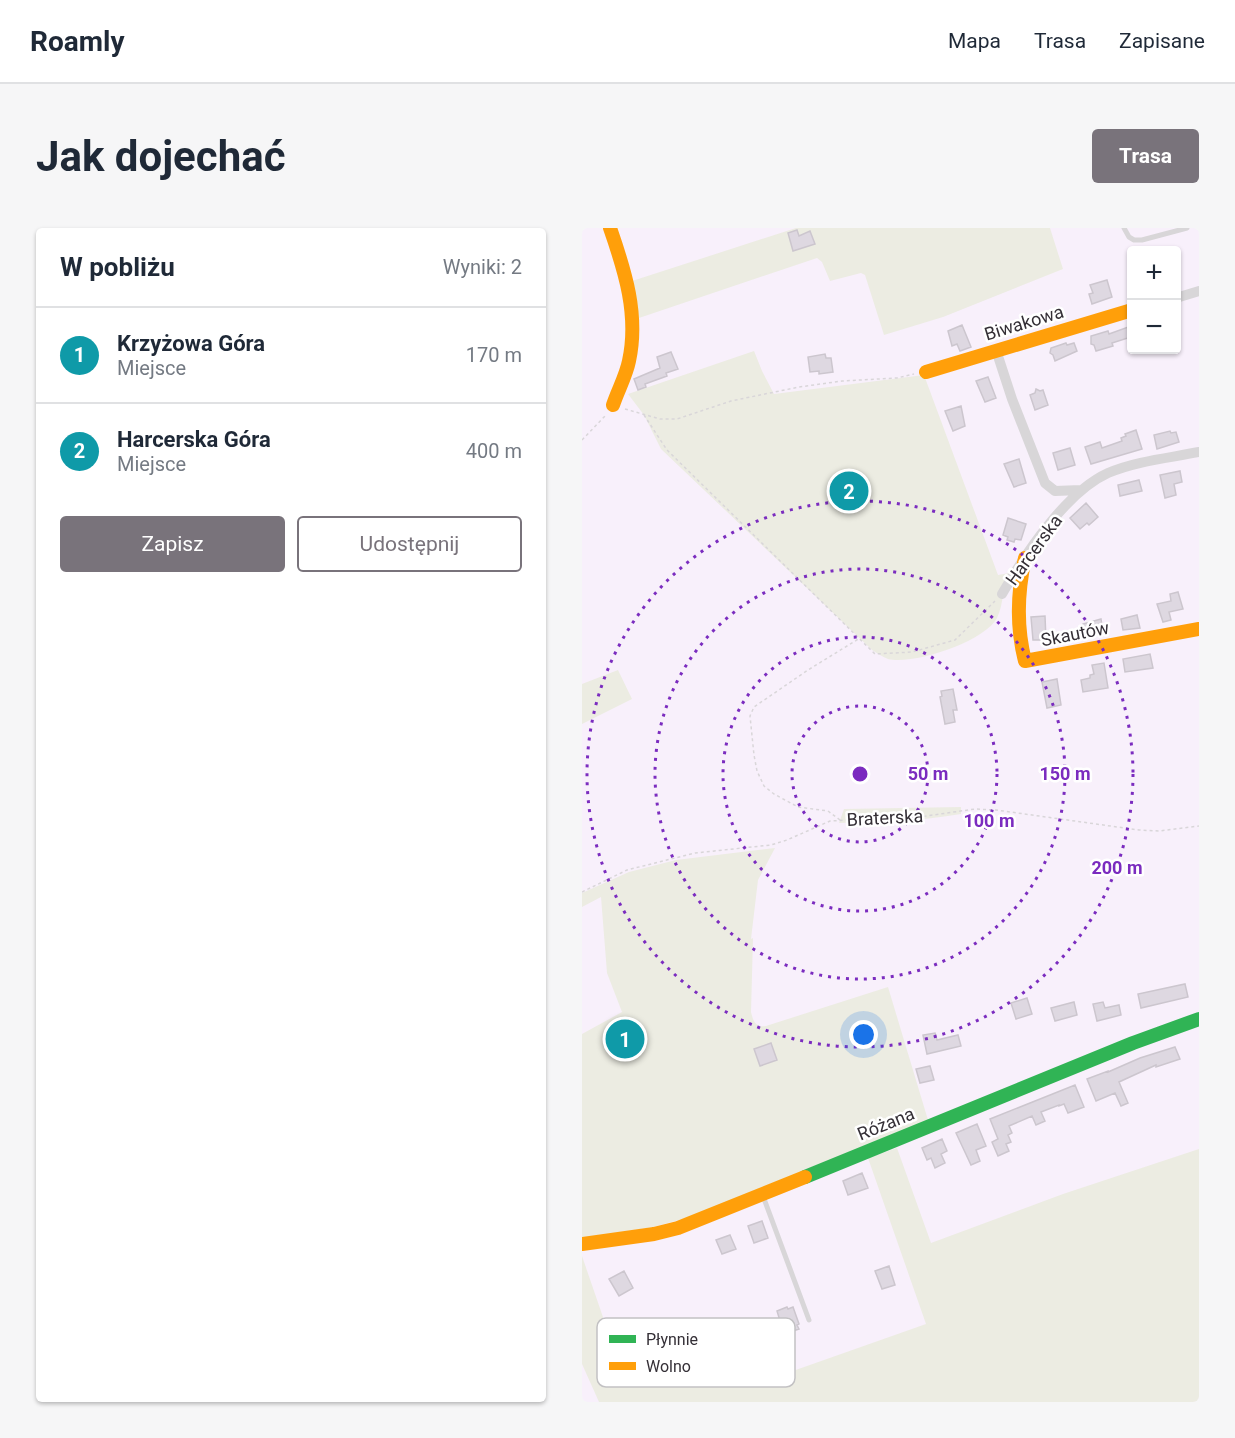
<!DOCTYPE html>
<html lang="pl">
<head>
<meta charset="utf-8">
<style>
  :root { --surface:#fff; --page:#f6f6f7; --text:#1f2937; --muted:#747a83; --line:#e0e1e3; --accent:#79737b }
  body { margin:0; font-family:Roboto,sans-serif; background:var(--page); color:var(--text) }
  .controls { position:absolute; right:18px; top:18px; display:grid; overflow:hidden; border-radius:6px; box-shadow:0 2px 4px #0004 }
  .controls button { width:54px; height:54px; display:grid; place-items:center; padding:0; border:0; border-bottom:2px solid var(--line); background:var(--surface); color:var(--text); font:30px sans-serif }
  .you { position:absolute; left:282px; top:807px; width:21px; height:21px; margin:-15px; border:4px solid #fff; border-radius:50%; background:#1a73e8; box-shadow:0 0 0 9px #1a73e833 }
  .badge { display:grid; place-items:center; width:39px; height:39px; border-radius:50%; background:var(--accent); color:#fff; font-size:20px; font-weight:700 }
  .pin { position:absolute; translate:-50% -50%; border:3px solid #fff; box-shadow:0 2px 6px #0006 }
  .list { margin:0; padding:0; list-style:none }
  h2 { display:flex; justify-content:space-between; align-items:center; height:78px; margin:0; padding:0 24px; font-size:26px }
  h2 small { font-size:20px; font-weight:400; color:var(--muted) }
  .list li { display:grid; grid-template-columns:39px 1fr auto; gap:18px; align-items:center; box-sizing:border-box; height:96px; padding:0 24px; border-top:2px solid var(--line) }
  .list b { display:block; font-size:22px; white-space:nowrap }
  .list p { margin:0; font-size:20px; white-space:nowrap; color:var(--muted) }
  .list em { font-size:20px; font-style:normal; color:var(--muted) }
  .actions { display:flex; gap:12px; padding:18px 24px }
  .actions a { flex:1; padding:14px 0; border:2px solid var(--accent); border-radius:6px; text-align:center; font-size:21px; color:var(--accent) }
  .actions .main { background:var(--accent); color:#fff }
  .map { position:relative; flex:none; width:617px; height:1174px; overflow:hidden; border-radius:6px }
  header { display:flex; align-items:center; gap:36px; box-sizing:border-box; height:84px; padding:0 30px; background:var(--surface); border-bottom:2px solid var(--line) }
  header strong { font-size:28px }
  nav { display:flex; gap:33px; margin-inline-start:auto; font-size:21px }
  .intro { display:flex; align-items:center; justify-content:space-between; box-sizing:border-box; height:144px; padding:0 36px }
  h1 { margin:0; font-size:42px }
  .button { padding:15px 27px; border-radius:6px; background:var(--accent); color:#fff; font-size:21px; font-weight:700 }
  main { display:flex; gap:36px; padding:0 36px }
  aside { flex:1; background:var(--surface); border-radius:6px; box-shadow:0 2px 4px #0004 }
  .map>svg:first-child { display:block }
  .green { fill:#ecece2 }
  .building { fill:#ded8e1; stroke:#ccc6ce; stroke-width:1.5 }
  .lines { fill:none; stroke-linecap:round; stroke-linejoin:round }
  .path { stroke:#d9d6d9; stroke-width:1.5; stroke-dasharray:3 3; stroke-linecap:butt }
  .lane { stroke:#d8d6d8; stroke-width:5 }
  .street { stroke:#d8d6d8; stroke-width:10 }
  .fast { stroke:#30b455; stroke-width:14 }
  .slow { stroke:#ff9f0a; stroke-width:14 }
  .ring { fill:none; stroke:#7b2cbf; stroke-width:3; stroke-dasharray:3 6 }
  .labels { text-anchor:middle; stroke-width:5; stroke-linejoin:round; paint-order:stroke }
  .street-label { font-size:18px; fill:#342f36; stroke:#fff }
  .key { fill:#fff; stroke:#c2c1c3; stroke-width:1.5 }
  .key-label { font-size:16px; fill:#342f36 }
  .centre { fill:#7b2cbf; stroke:#fff; stroke-width:3 }
  .ring-label { font-size:18px; text-anchor:middle; font-weight:bold; fill:#7b2cbf; stroke:#fff; stroke-width:5; stroke-linejoin:round; paint-order:stroke }
</style>
</head>
<body>
<header>
<strong>Roamly</strong>
<nav><a>Mapa</a><a>Trasa</a><a>Zapisane</a></nav>
</header>
<div class="intro"><h1>Jak dojechać</h1><a class="button">Trasa</a></div>
<main>
<aside>
<h2>W pobliżu<small>Wyniki: 2</small></h2>
<ul class="list">
<li><span class="badge" style="background:#0f9aa8">1</span><div><b>Krzyżowa Góra</b><p>Miejsce</p></div><em>170 m</em></li>
<li><span class="badge" style="background:#0f9aa8">2</span><div><b>Harcerska Góra</b><p>Miejsce</p></div><em>400 m</em></li>
</ul>
<div class="actions"><a class="main">Zapisz</a><a>Udostępnij</a></div>
</aside>
<div class="map">
<svg width="617" height="1174" viewBox="0 0 617 1174">
  <rect width="100%" height="100%" fill="#f8f0fb"/>
  <path class="green" d="M214,0H468L481,41L361,89L302,107L283,47L279,45L248,53L240,34L235,30L57,90L47,54Z
    M172,123L180,143L192,166L342,147L416,347L427,345C420,359 422,376 415,390C402,414 332,437 306,431C301,429 295,425 290,422L79,221L62,187L46,166Z
    M36,442L50,471L0,496V456Z
    M379,579V586C339,593 298,594 257,595L262,581Z
    M193,620L176,652L169,711L171,710L169,784C171,793 174,800 184,798L306,759L346,892L104,990L71,999L0,1010V806L40,784L25,745L19,669L0,679V665L47,644L94,632Z
    M315,920L349,1015L481,966L617,921V1174H17L0,1136V1028L34,1127L80,1112L208,1144L344,1096L286,930Z"/>
  <path class="building" d="M215,2L217,8L228,3L233,16L211,23L206,5Z
    M525,52L530,69L510,76L507,66L511,65L508,57Z
    M380,97L389,119L378,123L375,116L370,118L366,103Z
    M549,98V109L530,115L531,118L514,123L512,117L509,116V108L526,103L527,106Z
    M484,115L485,117L492,115L495,123L473,133L471,127L468,125L469,120Z
    M89,124L96,141L84,145L85,148L63,156L64,159L56,162L52,151L78,140L75,129Z
    M243,126L244,130H249L251,144L237,146V143L228,144L226,129Z
    M406,149L414,170L403,174L394,153Z
    M454,161L458,163L461,162L466,177L453,182L448,167L453,165Z
    M379,178L383,198L371,203L363,183Z
    M554,202L560,221L509,236L503,219L518,214L520,220L540,213L539,210L544,208L543,206Z
    M588,203L589,205L594,204L597,214L575,221L572,207Z
    M488,220L493,237L476,242L471,225Z
    M437,231L444,255L432,259L422,236Z
    M598,243L600,254L592,256L594,267L583,270L578,247Z
    M557,252L560,263L538,268L536,257Z
    M504,275L516,289L507,297L505,295L498,301L488,290Z
    M426,290L444,296L439,312L433,311L432,314L425,312L426,309L421,307Z
    M596,364L601,381L587,384L589,392L581,394L575,376L589,373L588,366Z
    M555,387L558,400L541,402L539,391Z
    M463,388L464,412H451L449,389Z
    M519,391L520,397L522,399L521,406L503,409L501,396Z
    M568,426L571,440L543,444L541,431Z
    M522,435L526,460L501,464L499,452L508,450V447L512,446L510,437Z
    M475,451L479,477L465,480L460,454Z
    M371,461L375,482H371L373,494L363,496L358,469L360,468L359,463Z
    M603,756L606,769L559,780L556,766Z
    M445,770L450,786L434,791L429,775Z
    M492,774L495,787L473,793L469,780Z
    M521,774L523,780L537,777L539,787L515,793L511,776Z
    M353,805L355,812L376,807L379,818L345,826L341,807Z
    M189,815L195,832L178,838L172,821Z
    M593,819L598,831L574,839V837L537,854L546,875L539,878L533,865L514,873L505,851L526,843V844L558,830Z
    M348,838L352,852L338,855L334,841Z
    M493,857L502,879L486,885L482,876L477,878V877L459,884L463,893L454,897L450,888L427,898L430,905L426,907L429,914L424,916L427,923L416,928L410,914L416,911L408,891Z
    M395,896L404,918L394,922L398,933L389,937L374,905Z
    M360,911L365,923L359,926L363,935L353,940L349,930L345,932L340,920Z
    M280,945L286,960L266,967L261,953Z
    M180,993L186,1010L172,1015L166,998Z
    M148,1007L154,1021L140,1026L134,1012Z
    M307,1038L313,1057L300,1061L293,1043Z
    M42,1043L51,1060L37,1068L27,1051Z
    M205,1079L206,1081L211,1079L217,1096L215,1097L217,1101L202,1106L195,1083Z"/>
  <g class="lines">
    <path class="path" d="M43,181L78,191H95L149,173L217,159L260,153L315,150L332,146
      M62,187L85,222L293,426L330,424L373,412L413,373
      M0,212L23,188
      M258,592L246,583L216,579L192,566L182,558L175,543L172,527L168,488L172,479L226,442L278,410
      M0,664L45,642L113,625L189,617L205,612L248,593L344,588L393,581L414,582L557,602L577,603L617,598"/>
    <path class="lane" d="M542,0L547,9L552,12H560L605,0
      M181,968L227,1092"/>
    <path class="street" d="M594,70L617,63
      M414,122L430,171L463,255L473,263L499,262
      M420,366C443,326 484,264 526,245C554,233 587,230 617,224"/>
    <path class="fast" d="M223,949L551,815L617,791"/>
    <path class="slow" d="M28,0C43,43 57,87 47,133C44,148 36,162 31,177
      M344,144L550,82
      M443,330C435,366 434,398 443,433L617,401
      M0,1016L72,1006L96,1000L223,949"/>
  </g>
  <g class="ring">
    <circle cx="278" cy="546" r="68"/>
    <circle cx="278" cy="546" r="137"/>
    <circle cx="278" cy="546" r="205"/>
    <circle cx="278" cy="546" r="273"/>
  </g>
  <g class="labels">
    <g class="street-label">
      <text transform="translate(442 95) rotate(-17)" y="6">Biwakowa</text>
      <text transform="translate(452 322) rotate(-54)" y="6">Harcerska</text>
      <text transform="translate(493 406) rotate(-11)" y="6">Skautów</text>
      <text transform="translate(303 590) rotate(-3)" y="6">Braterska</text>
      <text transform="translate(304 896) rotate(-22)" y="6">Różana</text>
    </g>
  </g>
  <rect x="15" y="1090" width="198" height="69" rx="9" class="key"/>
  <rect x="27" y="1107" width="27" height="8" fill="#30b455"/>
  <rect x="27" y="1134" width="27" height="8" fill="#ff9f0a"/>
  <g class="key-label">
    <text x="64" y="1117">Płynnie</text>
    <text x="64" y="1144">Wolno</text>
  </g>
  <circle cx="278" cy="546" r="9" class="centre"/>
  <g class="ring-label">
    <text x="346" y="552">50 m</text>
    <text x="483" y="552">150 m</text>
    <text x="407" y="599">100 m</text>
    <text x="535" y="646">200 m</text>
  </g>
</svg>
<div class="controls">
<button>+</button>
<button>−</button>
</div>
<div class="you"></div>
<div class="pin badge" style="left:43px;top:811px;background:#0f9aa8">1</div>
<div class="pin badge" style="left:267px;top:263px;background:#0f9aa8">2</div>
</div>
</main>
</body>
</html>
